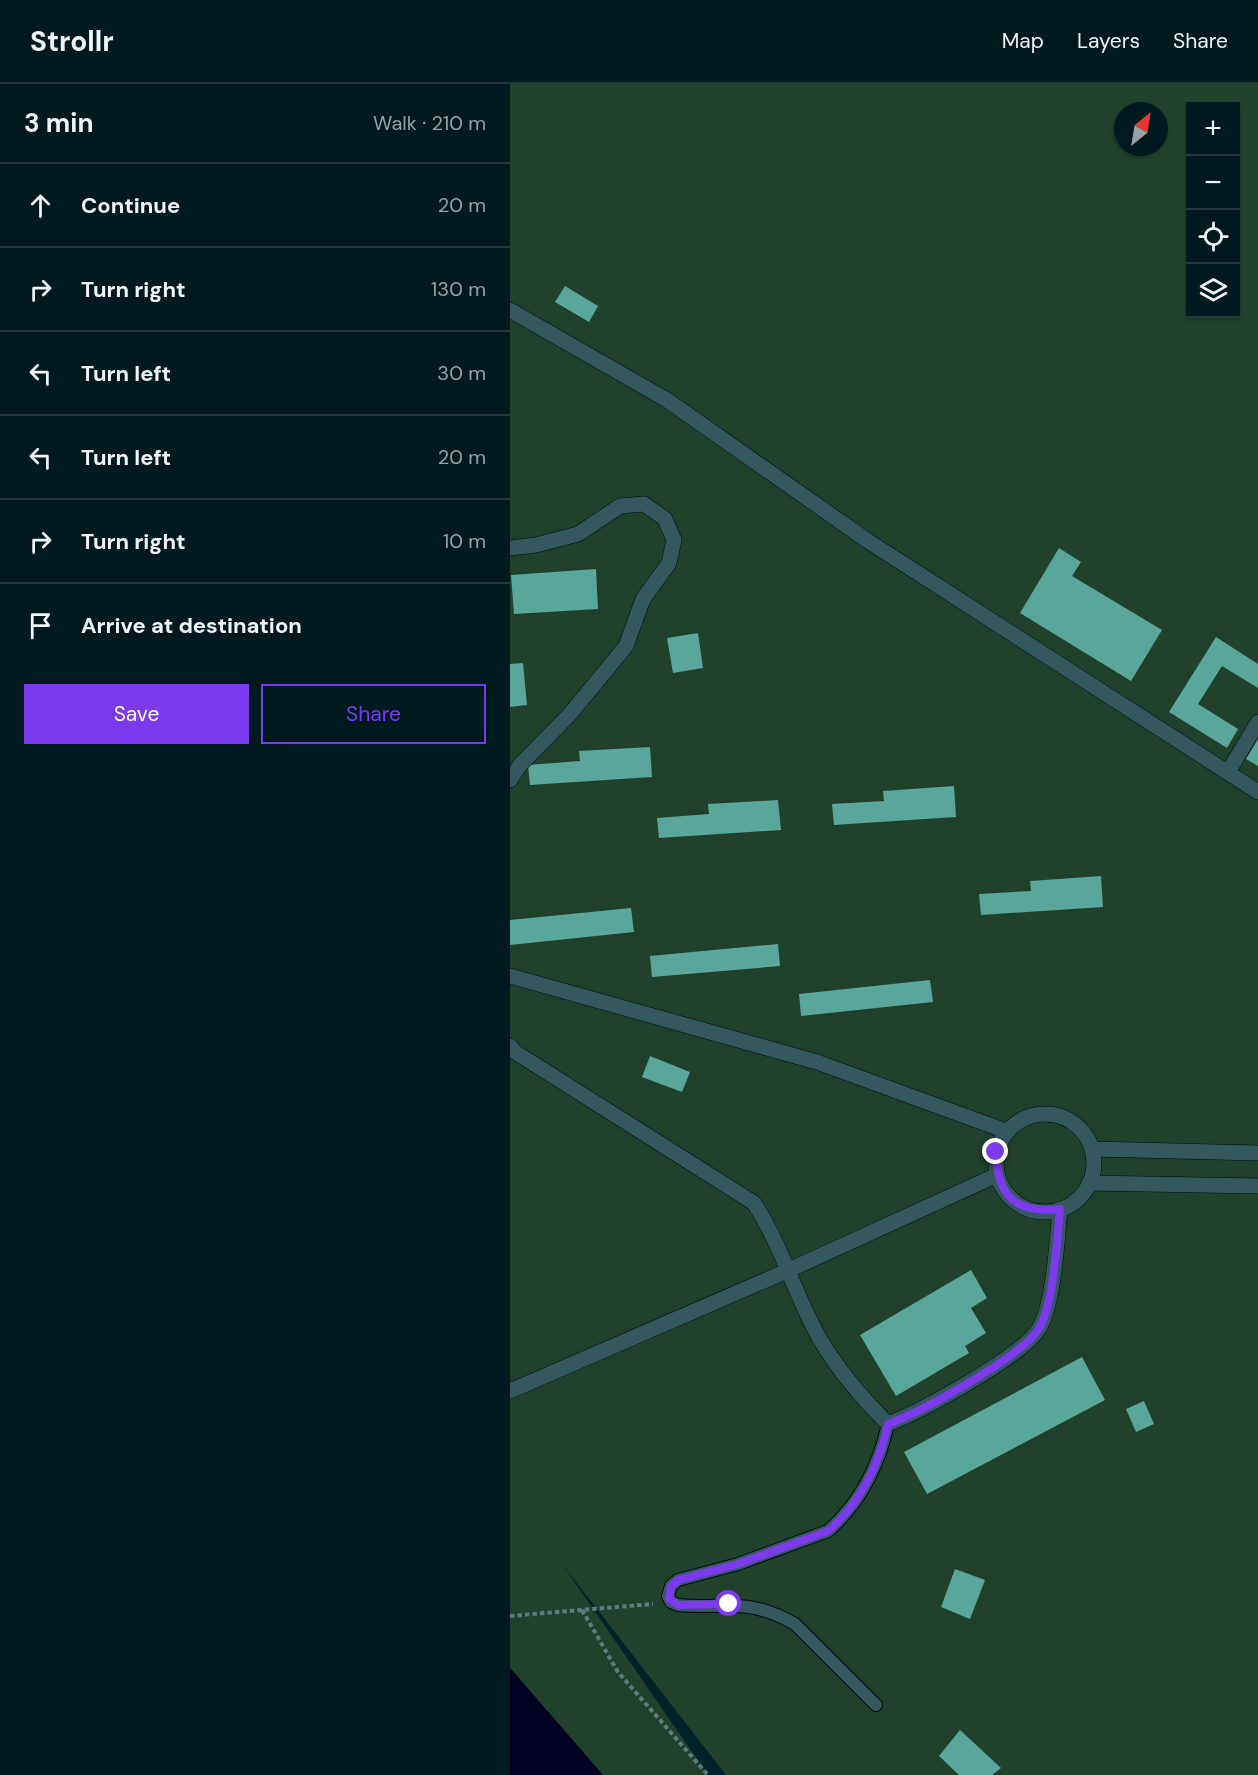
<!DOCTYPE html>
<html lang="en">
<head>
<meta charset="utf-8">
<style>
  :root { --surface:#001a1f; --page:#0e272c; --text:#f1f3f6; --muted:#95a1a4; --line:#22383d; --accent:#7c3aed }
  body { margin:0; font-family:"DM Sans",sans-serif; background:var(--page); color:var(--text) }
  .controls { position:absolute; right:18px; top:18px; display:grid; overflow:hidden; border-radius:0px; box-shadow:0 2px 4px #0004 }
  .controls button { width:54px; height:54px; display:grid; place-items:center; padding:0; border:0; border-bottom:2px solid var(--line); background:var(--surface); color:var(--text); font:30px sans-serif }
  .compass { position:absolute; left:604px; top:18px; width:54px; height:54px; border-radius:50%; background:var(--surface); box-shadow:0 2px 4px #0004; rotate:30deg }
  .stop { position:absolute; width:18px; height:18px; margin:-14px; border:4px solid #7c3aed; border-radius:50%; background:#fff }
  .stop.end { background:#7c3aed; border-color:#fff; box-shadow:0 2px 6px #0008 }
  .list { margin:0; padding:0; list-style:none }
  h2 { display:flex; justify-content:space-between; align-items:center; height:78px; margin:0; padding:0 24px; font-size:26px }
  h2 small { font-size:20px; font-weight:400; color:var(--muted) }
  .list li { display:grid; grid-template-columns:39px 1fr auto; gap:18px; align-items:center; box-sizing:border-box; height:84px; padding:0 24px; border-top:2px solid var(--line) }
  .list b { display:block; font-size:22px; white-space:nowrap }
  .list em { font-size:20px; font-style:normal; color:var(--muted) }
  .actions { display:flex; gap:12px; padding:18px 24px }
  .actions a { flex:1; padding:14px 0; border:2px solid var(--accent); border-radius:0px; text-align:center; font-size:21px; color:var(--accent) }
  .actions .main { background:var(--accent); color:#fff }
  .icon { flex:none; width:33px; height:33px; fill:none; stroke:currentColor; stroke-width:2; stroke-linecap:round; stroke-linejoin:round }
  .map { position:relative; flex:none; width:748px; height:1691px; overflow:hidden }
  header { display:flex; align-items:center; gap:36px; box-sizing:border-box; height:84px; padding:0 30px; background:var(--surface); border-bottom:2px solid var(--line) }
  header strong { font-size:28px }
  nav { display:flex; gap:33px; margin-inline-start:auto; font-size:21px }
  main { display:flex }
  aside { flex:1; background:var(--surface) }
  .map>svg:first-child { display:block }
  .green { fill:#21412d; fill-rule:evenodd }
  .water { fill:#010022 }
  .building { fill:#59a69a }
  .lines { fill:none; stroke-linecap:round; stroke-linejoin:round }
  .lane-casing { stroke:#000b10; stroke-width:14 }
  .street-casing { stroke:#000b10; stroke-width:16 }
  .path { stroke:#5f7b80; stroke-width:4; stroke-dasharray:4.5 3; stroke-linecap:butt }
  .lane { stroke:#35585f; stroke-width:12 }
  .street { stroke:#35585f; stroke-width:15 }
  .route { stroke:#7c3aed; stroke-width:8 }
</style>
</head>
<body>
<header>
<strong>Strollr</strong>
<nav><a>Map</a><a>Layers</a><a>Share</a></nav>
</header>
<main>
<aside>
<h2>3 min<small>Walk · 210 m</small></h2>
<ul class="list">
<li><svg class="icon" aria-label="ahead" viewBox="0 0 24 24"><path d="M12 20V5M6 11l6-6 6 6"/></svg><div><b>Continue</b></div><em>20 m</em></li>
<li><svg class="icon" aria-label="right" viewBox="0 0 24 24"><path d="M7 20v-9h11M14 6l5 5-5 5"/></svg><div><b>Turn right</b></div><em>130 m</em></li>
<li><svg class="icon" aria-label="left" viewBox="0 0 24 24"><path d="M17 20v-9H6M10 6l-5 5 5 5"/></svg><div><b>Turn left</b></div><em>30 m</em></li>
<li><svg class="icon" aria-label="left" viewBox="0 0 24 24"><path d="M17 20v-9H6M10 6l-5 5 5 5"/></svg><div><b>Turn left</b></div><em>20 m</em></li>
<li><svg class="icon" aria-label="right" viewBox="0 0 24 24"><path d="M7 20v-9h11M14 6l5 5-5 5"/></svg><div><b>Turn right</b></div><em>10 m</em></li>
<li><svg class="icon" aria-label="arrive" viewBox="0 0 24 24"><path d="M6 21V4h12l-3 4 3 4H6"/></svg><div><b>Arrive at destination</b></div></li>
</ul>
<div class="actions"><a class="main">Save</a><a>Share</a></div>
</aside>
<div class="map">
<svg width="748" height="1691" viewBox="0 0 748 1691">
  <rect width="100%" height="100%" fill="#002329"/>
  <path class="green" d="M0,0H748V1691H216L52,1480L198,1691H93L0,1584ZM680,22H726V230H680ZM613,27H649V63H613Z"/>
  <path class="water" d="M0,1584L93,1691H0Z"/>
  <path class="building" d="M55,202L88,222L79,238L45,218Z
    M549,464L571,478L562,492L652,546L621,597L510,529Z
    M86,485L88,525L4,530L1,491Z
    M188,549L193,584L163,589L157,554Z
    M706,553L748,580V604L712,582L688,620L728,645L717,664L659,628Z
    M13,579L17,621L0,623V580Z
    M748,655V682L736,675Z
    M140,663L142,693L20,701L18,681L70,677L69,667Z
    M444,702L446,733L324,741L322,720L374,717L373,707Z
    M268,716L271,746L149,754L147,734L199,730L198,720Z
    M591,792L593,823L471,831L469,810L521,807L520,797Z
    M121,824L124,848L0,861V836Z
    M268,860L270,882L142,893L140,872Z
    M420,896L423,918L291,932L289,910Z
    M140,972L180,988L172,1008L132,993Z
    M461,1186L477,1214L461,1224L476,1249L455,1262L459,1269L386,1312L350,1251Z
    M572,1273L595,1316L417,1410L394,1368Z
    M634,1317L644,1340L626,1348L616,1325Z
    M445,1485L475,1496L460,1535L431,1523Z
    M450,1646L491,1684L482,1691H449L429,1672Z"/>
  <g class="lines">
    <g class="lane-casing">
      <path id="lane" d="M366,1621L285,1540C237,1513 218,1525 168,1521L161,1518L158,1512L161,1502L168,1496L228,1480L318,1447C350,1419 369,1381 378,1340"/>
    </g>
    <g class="street-casing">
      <path id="street" d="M0,226L157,316L358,457L748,708
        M0,464L26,461L68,450L110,422L134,420L155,435L164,456L159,479L133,515L116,562L60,630L10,681L0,696
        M718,688L748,638
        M0,892L307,978L496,1047
        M0,962L5,968L244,1119C272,1162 285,1212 311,1257C329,1287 353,1315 378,1340C411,1327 509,1274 528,1246C544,1223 547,1155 550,1125
        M486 1079a49 49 0 1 1 98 0a49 49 0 1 1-98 0Z
        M582,1065L748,1069
        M579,1099L748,1102
        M0,1307L279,1186L487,1091"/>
    </g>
    <path class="path" d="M72,1526L108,1588L198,1691
      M0,1532L143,1520"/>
    <use href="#lane" class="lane"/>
    <use href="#street" class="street"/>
  </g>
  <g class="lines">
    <path class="route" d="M219,1520L168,1521L159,1515L161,1502L168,1496L228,1480L318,1447C350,1419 369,1381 378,1340C411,1328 509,1274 528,1246C544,1222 547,1155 550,1125C505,1130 487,1112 486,1068"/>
  </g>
</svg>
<div class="controls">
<button>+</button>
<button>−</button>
<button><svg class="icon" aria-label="locate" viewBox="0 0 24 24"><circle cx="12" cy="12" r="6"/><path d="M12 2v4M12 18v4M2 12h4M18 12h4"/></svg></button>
<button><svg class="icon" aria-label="layers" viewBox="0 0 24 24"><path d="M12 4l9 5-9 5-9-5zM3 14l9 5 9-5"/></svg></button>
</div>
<svg class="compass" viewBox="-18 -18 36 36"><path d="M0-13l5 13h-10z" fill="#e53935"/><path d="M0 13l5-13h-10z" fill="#95a1a4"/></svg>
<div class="stop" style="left:219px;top:1520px"></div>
<div class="stop end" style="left:486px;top:1068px"></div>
</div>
</main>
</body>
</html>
